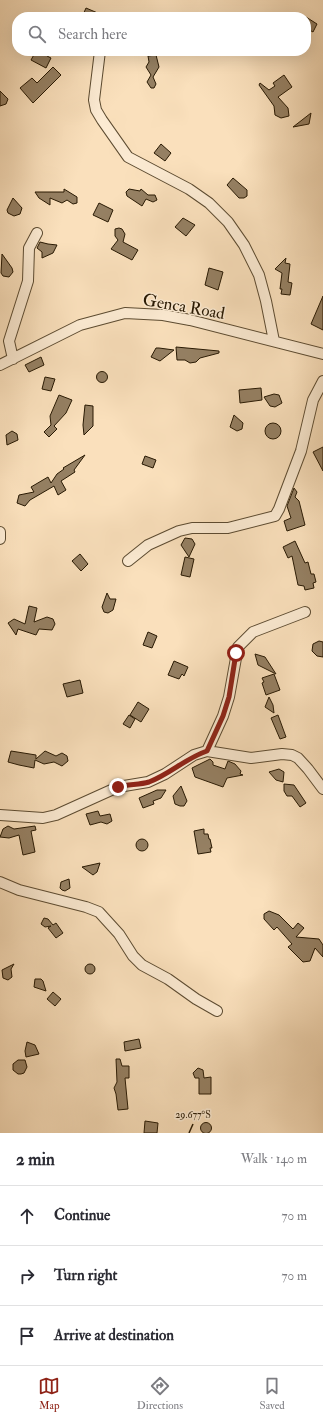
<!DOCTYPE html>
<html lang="en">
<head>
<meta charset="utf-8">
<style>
  :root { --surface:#fff; --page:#f2f2f3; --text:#2b2b33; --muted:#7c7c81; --line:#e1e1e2; --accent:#8f2418 }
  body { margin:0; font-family:"IM FELL Double Pica",serif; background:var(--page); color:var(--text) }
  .stop { position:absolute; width:12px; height:12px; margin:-9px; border:3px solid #8f2418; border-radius:50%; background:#fff }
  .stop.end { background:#8f2418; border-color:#fff; box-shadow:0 1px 4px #0008 }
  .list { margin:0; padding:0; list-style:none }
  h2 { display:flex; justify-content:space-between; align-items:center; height:52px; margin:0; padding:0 16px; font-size:17px }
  h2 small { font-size:13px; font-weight:400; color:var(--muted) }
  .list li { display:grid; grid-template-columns:26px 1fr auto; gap:12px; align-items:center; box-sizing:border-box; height:60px; padding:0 16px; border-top:1px solid var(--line) }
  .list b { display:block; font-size:15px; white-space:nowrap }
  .list em { font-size:13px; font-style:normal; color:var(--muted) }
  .icon { flex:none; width:22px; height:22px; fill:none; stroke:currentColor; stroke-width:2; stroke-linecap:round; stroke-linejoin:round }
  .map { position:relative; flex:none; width:323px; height:1133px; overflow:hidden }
  .search { position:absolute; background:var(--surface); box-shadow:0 4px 16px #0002; left:12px; right:12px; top:12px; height:44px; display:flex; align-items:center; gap:10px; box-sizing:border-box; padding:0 14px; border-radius:16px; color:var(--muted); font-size:15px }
  .sheet { height:232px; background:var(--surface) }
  nav { display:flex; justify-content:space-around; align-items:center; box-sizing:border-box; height:56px; border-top:1px solid var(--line); background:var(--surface); font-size:11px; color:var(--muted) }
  nav a { display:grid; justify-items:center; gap:2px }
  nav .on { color:var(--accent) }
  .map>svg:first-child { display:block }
  .building { fill:#958063; stroke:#281903 }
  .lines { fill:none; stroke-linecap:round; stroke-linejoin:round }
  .minor-casing { stroke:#5c4b31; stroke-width:12 }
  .minor { stroke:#fcebd3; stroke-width:10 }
  .route { stroke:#8f2418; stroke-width:5 }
  .ticks { fill:none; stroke:#281903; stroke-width:1.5 }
  .labels { text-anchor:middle; stroke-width:3; stroke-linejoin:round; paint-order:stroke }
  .street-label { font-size:17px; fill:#281903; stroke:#fcebd3 }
  .ticks-label { font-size:10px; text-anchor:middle; fill:#281903; stroke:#fcebd3; stroke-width:3; stroke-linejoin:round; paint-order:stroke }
</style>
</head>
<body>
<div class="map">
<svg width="323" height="1133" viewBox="0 0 323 1133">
  <rect width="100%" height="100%" fill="#fae0bc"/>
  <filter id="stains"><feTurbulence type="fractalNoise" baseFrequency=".005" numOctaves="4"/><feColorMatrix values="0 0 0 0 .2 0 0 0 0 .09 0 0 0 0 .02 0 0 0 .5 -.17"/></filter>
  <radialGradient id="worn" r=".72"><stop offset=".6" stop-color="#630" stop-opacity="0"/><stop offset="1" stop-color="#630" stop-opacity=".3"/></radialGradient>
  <path class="building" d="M86,8L107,17H82Z
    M306,17L317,24L313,32L306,28Z
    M36,51H49L47,56L51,58L46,68L31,60Z
    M156,55L159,67L153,77L156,84L154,88H151L147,82L151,75L146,67L149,62L148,56Z
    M53,67L61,75L33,103L20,88L32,78L37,83Z
    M284,75L292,87L278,97L288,108L289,116L281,118L275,115L274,106L259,85L260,83L269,90L275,86L273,83Z
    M0,91L8,99L6,104L0,106Z
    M311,113L309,124L293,127Z
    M161,144L171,153L165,161L154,153Z
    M233,178L247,190V196L244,198H239L227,185Z
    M64,189L77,197V203L73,204L67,200L62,203L50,198V205L39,198L35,192H64Z
    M129,189L140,191L141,189L148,195H155L157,200L153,202L146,199L142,206L127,196L126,192Z
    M13,198L22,208L20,214L14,216L8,213L7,210Z
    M99,203L113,210L108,222L93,215Z
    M183,218L195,225L186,236L175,227Z
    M119,228L122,229L125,234L123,242L138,250L132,260L111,249L118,240L115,236V229Z
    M40,242L48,244L57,245L53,253L42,258V252L37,248Z
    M2,254L12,268L13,272L9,277L3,276L1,273Z
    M286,258L285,263L290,264L288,282L292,283L290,295L281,294L282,289H280L282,273L275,269Z
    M209,268L223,272L218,290L205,285Z
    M323,296V330L311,324Z
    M176,347L219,351V353L200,358L196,362L190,363L185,360H177Z
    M156,348H159L174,350L160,361L151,357Z
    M41,357L44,365L29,372L25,365Z
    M96.5 377a5.5 5.5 0 1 1 11 0a5.5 5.5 0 1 1-11 0Z
    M45,377L55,379L51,391L42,389Z
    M261,388L262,400L240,403L239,390Z
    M274,394L279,395L282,403L275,407L270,406L264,397Z
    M59,395L72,400L66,413L54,426L57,429L49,437L44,432L51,425L50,416Z
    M85,405L93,406V426L84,435L83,425Z
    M234,415L243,423L242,429L237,431L230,427Z
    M265 431a8 8 0 1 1 16 0a8 8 0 1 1-16 0Z
    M12,431L17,434L18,440L7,445L6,435Z
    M323,447V471L313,452Z
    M85,455L74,470L75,472L61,481L66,490L58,495L54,486L30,500L25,506L17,503L19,495L34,492L31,487L48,477L51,483L57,474L64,469L63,468Z
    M145,456L156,460L153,468L142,464Z
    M294,488L297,492L295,497L299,501L305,525L287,531L284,521L291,518L287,506Z
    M185,538L192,539L195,544L189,557L181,545Z
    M295,541L305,563L308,562L311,574H314L316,582L313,583L314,588L305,590L304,586L298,585L292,556L288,558L283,547Z
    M80,554L88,564L81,571L72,561Z
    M185,557L194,559L190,577L181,575Z
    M107,593L110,599H116L113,610L108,613L104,612L102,607Z
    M29,606L37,608L34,622L47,617L53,619L55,624L52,630L39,629L36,635L18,629L16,635L8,623L14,619L25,624Z
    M148,632L157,636L152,648L143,645Z
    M319,641L323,642V657L317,656L312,651L313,644Z
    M255,654L265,657L276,674L258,665Z
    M174,661L188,667L184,676L182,674L179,679L168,675Z
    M274,674L280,690L266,695L262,683L264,682L262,678Z
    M80,680L83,693L67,697L63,684Z
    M269,697L273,705L274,713L265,707Z
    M138,702L149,709L141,722L130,715Z
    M129,715L135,719L130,728L123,724Z
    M278,715L286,737L280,739L271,718Z
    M11,751L36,755V759L45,751L56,756L62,753L67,756L68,761L62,766L54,762L44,764L35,760L34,768L19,765L8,762Z
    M210,759L213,762V765L225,769L228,761L235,764L241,771L240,774L243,775L227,778L223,787L195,777L192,768Z
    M279,769L284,772L283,782L276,780L269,772Z
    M284,784L294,785L306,803L300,807L292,796H287L284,791Z
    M181,786L187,801L184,806H180L175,804L173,796Z
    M157,790H166L161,798L153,801L154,804L143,808L139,798Z
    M98,811L100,816L110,814L112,821L107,824L101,822L90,825L86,814Z
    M8,826L14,829L35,826L36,830L31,831L35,852L23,855L19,835L9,838L0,837L3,829Z
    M204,829V834H208L209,839H210L212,848H210L211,852L198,854L194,831Z
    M136 845a6 6 0 1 1 12 0a6 6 0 1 1-12 0Z
    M100,863L97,872L93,875L82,867Z
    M69,879L70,888L65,891L62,890L60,888L61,882Z
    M269,911L279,915L293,929L298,923L304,928L296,937L319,939L323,945V957L315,948L310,961L303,962L288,947L292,944L277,927L274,930L264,919V914Z
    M44,918L48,919L53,925L56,923L63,933L56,938L48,928L51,926L45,927L41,924Z
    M14,964L11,969L12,977L8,980L3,978L2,970Z
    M85 969a5 5 0 1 1 10 0a5 5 0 1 1-10 0Z
    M35,979H41L43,981L46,991L34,987Z
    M53,992L61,999L55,1006L47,999Z
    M139,1039L141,1048L125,1051L124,1042Z
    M27,1042L35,1045L39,1054L26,1057L25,1051Z
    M116,1059H120L122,1066H129V1078H125L128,1109L118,1110L116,1094L114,1088L117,1082Z
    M18,1060H25L27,1067L24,1073L21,1074H18L13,1070V1064Z
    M198,1068L203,1070L204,1078L211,1077V1094H199V1078H195L193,1073Z
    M145,1121L158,1123L157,1133H144Z
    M200.5 1128a5.5 5.5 0 1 1 11 0a5.5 5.5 0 1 1-11 0Z"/>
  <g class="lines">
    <g class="minor-casing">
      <path id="minor" d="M100,51L94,100L96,110L102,120L128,157L189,189L209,203L228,222L244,245L259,275L266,301L274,341
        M13,359L9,341L28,281L29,248L37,233
        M0,365L80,325L125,313L163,315L190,320L323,354
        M0,532V539
        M128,561L148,545L179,531L192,528H228L275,516L279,509L301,451L313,400L323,381
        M207,751L223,716L229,697L238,647L253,632L305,612
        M0,815L43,818L56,815L118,787L148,782L165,774L194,755L207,751L251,758L282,754L292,755L298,758L308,769L323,789
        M0,882L19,890L86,907L99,912L119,934L133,956L142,965L168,979L196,999L217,1011"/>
    </g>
    <use href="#minor" class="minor"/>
  </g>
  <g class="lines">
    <path class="route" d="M118,787C128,784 139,785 149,782C170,774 186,758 207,751L223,716L229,697L236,653"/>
  </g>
  <path class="ticks" d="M189,1133L193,1124"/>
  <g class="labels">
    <g class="street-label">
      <text transform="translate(184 306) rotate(10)" y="6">Genca Road</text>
    </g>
  </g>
  <g class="ticks-label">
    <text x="193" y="1118">29.677°S</text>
  </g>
  <rect width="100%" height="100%" filter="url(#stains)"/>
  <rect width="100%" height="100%" fill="url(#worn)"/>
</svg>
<div class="stop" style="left:236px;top:653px"></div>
<div class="stop end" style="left:118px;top:787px"></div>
<div class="search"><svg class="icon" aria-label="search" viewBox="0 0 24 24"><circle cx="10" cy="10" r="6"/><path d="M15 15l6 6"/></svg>Search here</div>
</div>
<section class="sheet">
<h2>2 min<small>Walk · 140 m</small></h2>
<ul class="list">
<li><svg class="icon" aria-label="ahead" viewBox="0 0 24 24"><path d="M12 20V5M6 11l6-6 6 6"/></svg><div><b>Continue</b></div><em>70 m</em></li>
<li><svg class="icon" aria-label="right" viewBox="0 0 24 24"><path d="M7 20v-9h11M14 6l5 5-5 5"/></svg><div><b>Turn right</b></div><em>70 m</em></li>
<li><svg class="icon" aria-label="arrive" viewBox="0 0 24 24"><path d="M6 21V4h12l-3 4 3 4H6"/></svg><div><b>Arrive at destination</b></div></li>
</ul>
</section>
<nav>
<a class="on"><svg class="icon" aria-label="map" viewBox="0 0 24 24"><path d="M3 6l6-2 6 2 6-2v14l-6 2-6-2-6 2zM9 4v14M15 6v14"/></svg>Map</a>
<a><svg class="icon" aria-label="directions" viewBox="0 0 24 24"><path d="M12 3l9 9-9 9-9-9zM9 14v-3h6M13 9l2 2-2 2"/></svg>Directions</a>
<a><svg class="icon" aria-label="saved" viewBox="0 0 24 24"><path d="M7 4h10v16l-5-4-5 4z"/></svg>Saved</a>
</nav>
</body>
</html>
